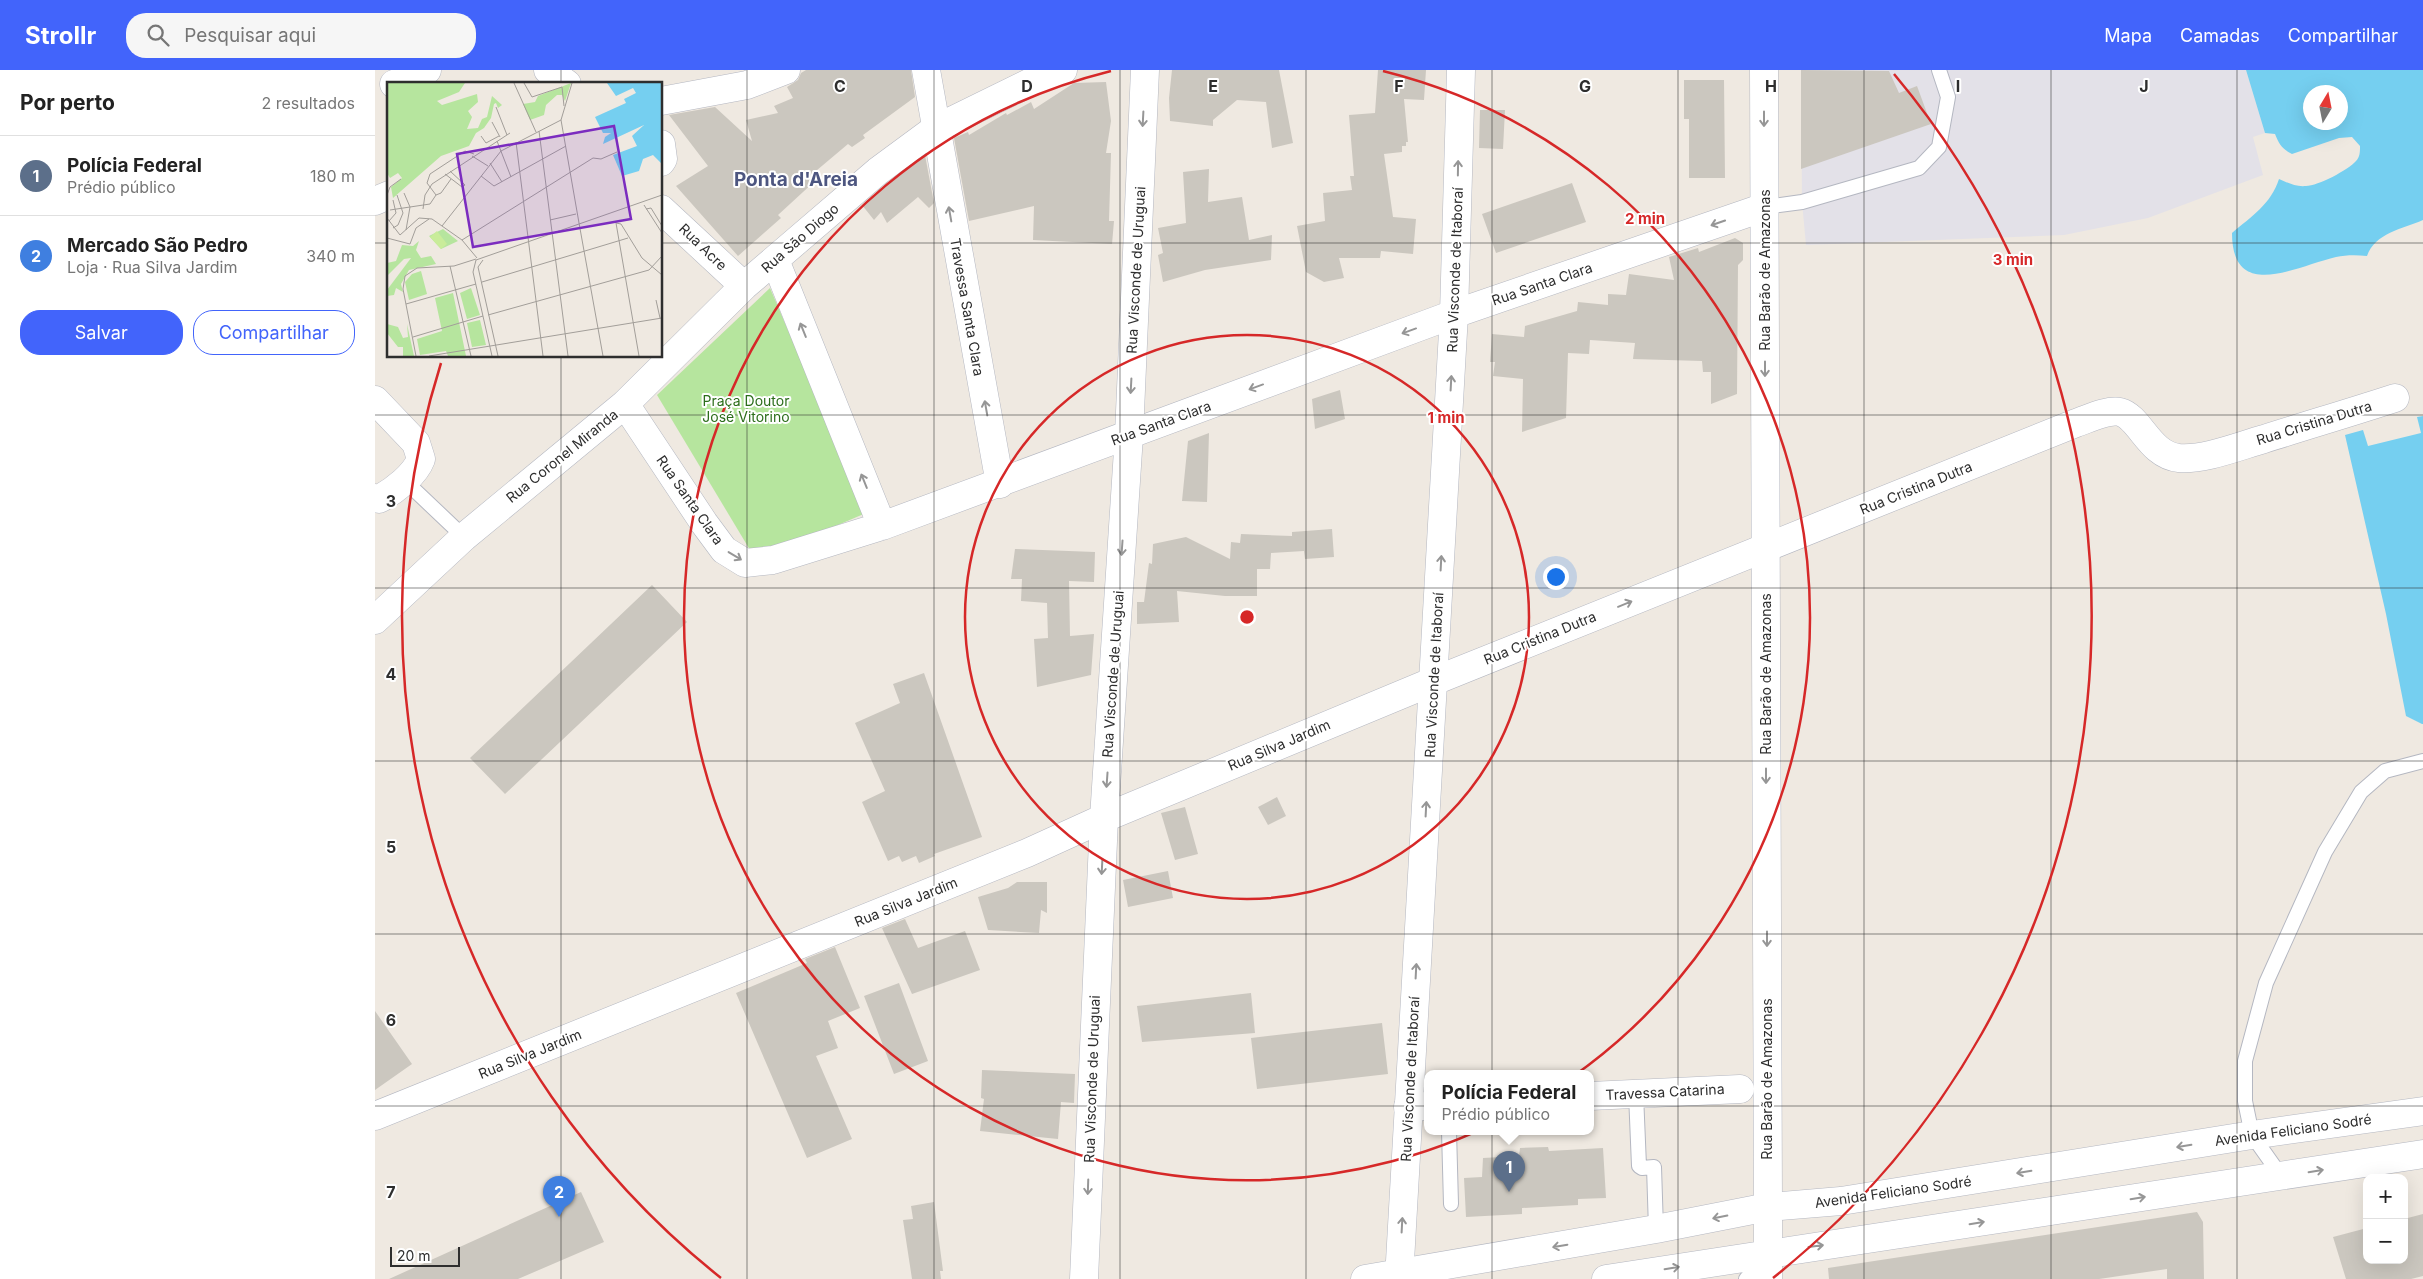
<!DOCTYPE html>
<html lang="pt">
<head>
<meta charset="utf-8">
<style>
  :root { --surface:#fff; --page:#f6f6f6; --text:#222; --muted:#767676; --line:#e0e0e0; --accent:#4264fb }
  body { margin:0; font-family:Inter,sans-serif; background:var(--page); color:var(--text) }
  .controls { position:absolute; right:15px; bottom:15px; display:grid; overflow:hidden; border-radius:10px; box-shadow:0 5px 20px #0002 }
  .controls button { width:45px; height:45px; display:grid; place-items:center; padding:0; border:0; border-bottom:1px solid var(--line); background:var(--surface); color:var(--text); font:25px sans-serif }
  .compass { position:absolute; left:1928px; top:15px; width:45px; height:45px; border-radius:50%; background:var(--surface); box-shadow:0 5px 20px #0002; rotate:10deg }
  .scale { position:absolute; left:15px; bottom:12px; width:70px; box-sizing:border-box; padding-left:5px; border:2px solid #2e2e2e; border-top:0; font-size:14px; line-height:18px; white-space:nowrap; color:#2e2e2e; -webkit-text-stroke:4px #fff; paint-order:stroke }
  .you { position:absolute; left:1180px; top:506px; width:18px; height:18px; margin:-12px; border:4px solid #fff; border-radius:50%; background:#1a73e8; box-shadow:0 0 0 8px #1a73e833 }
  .badge { display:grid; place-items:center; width:32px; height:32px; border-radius:50%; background:var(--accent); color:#fff; font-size:16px; font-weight:700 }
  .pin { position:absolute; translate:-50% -41px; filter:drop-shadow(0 1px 2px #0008) }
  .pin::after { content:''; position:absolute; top:26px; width:18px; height:15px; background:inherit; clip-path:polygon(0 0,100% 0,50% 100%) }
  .popup { position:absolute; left:1049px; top:1000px; width:170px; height:65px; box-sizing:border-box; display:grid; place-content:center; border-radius:10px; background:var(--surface); filter:drop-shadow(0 1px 4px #0005); font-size:16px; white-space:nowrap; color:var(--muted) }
  .popup b { font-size:19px; color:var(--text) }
  .popup::after { content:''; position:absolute; left:50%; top:100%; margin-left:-10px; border:10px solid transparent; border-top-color:var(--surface) }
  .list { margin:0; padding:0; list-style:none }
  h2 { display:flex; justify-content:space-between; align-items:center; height:65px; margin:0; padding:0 20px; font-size:21px }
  h2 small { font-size:16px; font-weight:400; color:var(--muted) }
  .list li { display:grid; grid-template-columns:32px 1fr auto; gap:15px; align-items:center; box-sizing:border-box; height:80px; padding:0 20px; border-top:1px solid var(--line) }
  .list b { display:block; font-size:19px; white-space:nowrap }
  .list p { margin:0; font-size:16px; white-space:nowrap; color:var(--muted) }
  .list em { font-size:16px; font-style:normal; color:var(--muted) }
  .actions { display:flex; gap:10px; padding:15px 20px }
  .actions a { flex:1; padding:11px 0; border:1px solid var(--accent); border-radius:20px; text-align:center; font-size:18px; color:var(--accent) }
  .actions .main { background:var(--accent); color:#fff }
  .icon { flex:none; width:28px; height:28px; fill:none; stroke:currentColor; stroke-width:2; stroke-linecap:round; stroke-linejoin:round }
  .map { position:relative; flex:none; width:2048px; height:1209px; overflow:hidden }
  header { display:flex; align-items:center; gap:30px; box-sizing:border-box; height:70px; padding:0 25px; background:var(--accent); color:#fff }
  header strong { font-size:24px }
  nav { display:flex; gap:28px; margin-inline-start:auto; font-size:18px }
  .search { width:350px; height:45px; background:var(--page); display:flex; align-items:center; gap:12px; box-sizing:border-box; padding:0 18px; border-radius:20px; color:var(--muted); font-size:19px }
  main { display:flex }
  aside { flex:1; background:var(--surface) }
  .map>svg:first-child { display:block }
  .industrial { fill:#e3e1e8 }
  .green { fill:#b6e59e }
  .water { fill:#75cff0; fill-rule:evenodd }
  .building { fill:#cbc7bf }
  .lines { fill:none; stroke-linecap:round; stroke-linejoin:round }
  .service-casing { stroke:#b4b7c1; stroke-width:16 }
  .minor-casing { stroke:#b4b7c1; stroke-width:29 }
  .tertiary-casing { stroke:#b4b7c1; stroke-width:29 }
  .secondary-casing { stroke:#b4b7c1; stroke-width:29 }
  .service { stroke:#fff; stroke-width:14 }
  .minor { stroke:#fff; stroke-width:28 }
  .tertiary { stroke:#fff; stroke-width:28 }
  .secondary { stroke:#fff; stroke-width:28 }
  .oneway { stroke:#969696 }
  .grid { fill:none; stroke:#2e2e2e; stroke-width:1; stroke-opacity:0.55 }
  .ring { fill:none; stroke:#d62828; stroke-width:2.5 }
  .labels { text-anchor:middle; stroke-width:4; stroke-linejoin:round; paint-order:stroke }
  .street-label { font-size:14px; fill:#2e2e2e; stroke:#fff }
  .park-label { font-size:14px; fill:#2c6e1b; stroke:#fff }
  .district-label { font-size:19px; font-weight:bold; fill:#4d5680; stroke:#fff }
  .inset-road { fill:none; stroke:#a29e99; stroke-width:1 }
  .view { fill:#7b2cbf; fill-opacity:0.15; stroke:#7b2cbf; stroke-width:2.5 }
  .inset-edge { fill:none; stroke:#2e2e2e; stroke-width:2.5 }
  .grid-label { font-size:16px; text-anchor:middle; font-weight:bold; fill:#2e2e2e; stroke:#fff; stroke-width:4; stroke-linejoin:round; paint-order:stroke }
  .centre { fill:#d62828; stroke:#fff; stroke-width:2.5 }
  .ring-label { font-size:15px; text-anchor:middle; font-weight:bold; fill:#d62828; stroke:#fff; stroke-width:4; stroke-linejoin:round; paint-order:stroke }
</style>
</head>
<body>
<header>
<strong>Strollr</strong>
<div class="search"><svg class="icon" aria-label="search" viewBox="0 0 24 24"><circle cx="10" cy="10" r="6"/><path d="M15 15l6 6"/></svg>Pesquisar aqui</div>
<nav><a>Mapa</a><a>Camadas</a><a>Compartilhar</a></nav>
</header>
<main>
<aside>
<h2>Por perto<small>2 resultados</small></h2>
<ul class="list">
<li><span class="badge" style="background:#5c6f8a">1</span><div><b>Polícia Federal</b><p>Prédio público</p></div><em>180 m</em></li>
<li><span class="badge" style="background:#3f7fe0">2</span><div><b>Mercado São Pedro</b><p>Loja · Rua Silva Jardim</p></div><em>340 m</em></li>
</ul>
<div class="actions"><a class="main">Salvar</a><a>Compartilhar</a></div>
</aside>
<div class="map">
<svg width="2048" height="1209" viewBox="0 0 2048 1209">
  <rect width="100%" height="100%" fill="#efe9e1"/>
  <path class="industrial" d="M1426,0H1871L1890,63L1878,67L1888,105L1773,148L1689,165L1431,175L1427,132Z"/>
  <path class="green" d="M395,218L491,443L381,490L282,325Z"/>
  <path class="water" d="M1871,0H2048V150C2027,159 2000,163 1992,186C1981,185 1971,185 1961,187C1922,196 1857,233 1857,163C1877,146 1896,134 1904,109C1913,113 1921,117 1931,116C1943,116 1973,100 1981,91C1985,87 1985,82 1985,76L1977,67L1964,68L1917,84C1907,79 1904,74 1900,64L1890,63ZM1936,22H1966V52H1936Z
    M2048,346V654H2047L2031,646L2011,544L1970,365L1988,360L1993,376L2046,363L2042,347Z"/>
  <path class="building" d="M431,0H536L540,27L488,65L490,68L477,77L473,74L435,106L440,111L403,145L406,148L363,186L301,116L333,96L294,45L340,37L377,71L371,50L403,43L399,36L418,28L412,17L423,10L426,3Z
    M797,0H904L918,73L897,78L891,32L862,30L838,50V56L795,51L794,28Z
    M1003,0H1051L1049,30L1029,29L1033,72H1031V76H1027V82L1009,84L1018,147L1041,149L1038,184L1006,181L1005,188H964L969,208L949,212L931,202L922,156L950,151L948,123L977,120L975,106H979L974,45L1000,43Z
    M1426,0L1514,1L1524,23L1542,16L1556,54L1426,99Z
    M1309,10H1349L1350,108H1314V49H1309Z
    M731,12L736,51L731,83H736L734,151H739L737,174L658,170L659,136L594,151L579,68L593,62L594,65L631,43L632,45L656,32L659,39L699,13Z
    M1105,40H1130L1128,79L1104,78Z
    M550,85L559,133L554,138L543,127L512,153L506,142L499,150L487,135Z
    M834,99L833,132L867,127L874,170L897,165L896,190L830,200L788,212L783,185L788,183L783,158L811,153L808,102Z
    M1197,113L1211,152L1121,183L1107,144Z
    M1360,168L1368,173V190L1363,195L1362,324L1336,334V302H1328L1327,291L1258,289L1260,273L1215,270L1214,284L1193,283L1191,348L1147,362L1148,309L1118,306L1120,292H1115L1117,264L1149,267L1150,256L1202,241L1203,232L1233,235V224L1251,225L1254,204L1299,210L1294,187L1323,178L1324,182Z
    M965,320L970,349L940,359L937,329Z
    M834,363L832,432L807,431L813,371Z
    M957,459L959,487L930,489L929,481L896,483L895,499H882V526H850L802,521L804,552L762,554V532H769L774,493L777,494L778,474L811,467L855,489L856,472L865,473L866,464L917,466V462Z
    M640,479L720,482L719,512L694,511L695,566L719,564L716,605L662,617L659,569L673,568L672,533L646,531L647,509H636Z
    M277,515L312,552L130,724L95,688Z
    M549,603L607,767L559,784L560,786L544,793L541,786L527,792L524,786L513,791L487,732L510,721L480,653L525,633L518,614Z
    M902,727L911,746L893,755L883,737Z
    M810,737L823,784L800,790L786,743Z
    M793,801L798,828L753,837L748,810Z
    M642,812H672V843L666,840L664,863L613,860L603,827L633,818Z
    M530,849L543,878L590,861L605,900L537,924L507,858Z
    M460,877L485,938L453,951L463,978L441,986L477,1069L432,1088L361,923L432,893L430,889Z
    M524,913L553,991L519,1004L489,926Z
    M876,923L880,963L767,972L762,936Z
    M0,941L37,994L0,1020Z
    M1007,953L1013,1004L882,1019L876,968Z
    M607,1000L700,1004L699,1033L686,1032L683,1069L605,1061L609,1029L606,1028Z
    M1173,1077L1174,1081L1228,1078L1231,1128L1203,1129V1135L1147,1138V1144L1091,1147L1089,1108L1107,1107L1108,1088L1144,1086L1145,1078Z
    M206,1122L229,1172L143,1209H14Z
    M559,1132L568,1201H565L566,1209H537L528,1150L538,1149L536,1136Z
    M1822,1142L1828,1152L1829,1209H1792V1199L1724,1209H1454L1453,1198Z
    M2048,1144V1206L2036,1209H1971L1958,1167L1992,1158V1190H2029V1149Z"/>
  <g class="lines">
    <g class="service-casing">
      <path id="service" d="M1390,137L1427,132L1544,98L1564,77L1573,27L1564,0
        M29,410L89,467
        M1261,1024L1264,1096L1267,1098L1279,1097L1281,1159
        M1074,1061L1076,1134
        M1906,1106L1877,1065L1870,1031V991L1891,913L1950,782L1986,722L2010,701L2048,691
        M1371,1209L1390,1187"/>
    </g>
    <g class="minor-casing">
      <path id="minor" d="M173,0L192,14
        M551,0L625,414
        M19,14L52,0
        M286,31L372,15L411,0
        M286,74L288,89L286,92
        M0,131L14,125
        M286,139L369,216
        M400,190L507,456
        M0,330L41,373L46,389C40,405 19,421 4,429L0,428
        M250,334L329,453L349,480L370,493L398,490L507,456L1079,244L1390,137
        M0,550L89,467L250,334L369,216L503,101L560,59L658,11L688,0
        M1215,1026L1365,1019
        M1033,1037L1053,1036
        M0,1046L652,783L729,748L1059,611L1701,353C1713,349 1733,339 1745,342C1765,347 1774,385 1804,388C1830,390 1864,376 1889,369C1933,355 1977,342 2020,328
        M709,1209L729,748L754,365L770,0"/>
    </g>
    <g class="tertiary-casing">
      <path id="tertiary" d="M1389,0L1393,1137
        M1024,1209L1079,244L1086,0"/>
    </g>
    <g class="secondary-casing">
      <path id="secondary" d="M1393,1137V1209
        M990,1209L1281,1159L1393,1137L1466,1131L1877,1065L2048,1041
        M1231,1209L2048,1084"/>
    </g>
    <use href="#service" class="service"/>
    <use href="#minor" class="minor"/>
    <use href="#tertiary" class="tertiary"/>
    <use href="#secondary" class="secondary"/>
  </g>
  <defs><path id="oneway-shaft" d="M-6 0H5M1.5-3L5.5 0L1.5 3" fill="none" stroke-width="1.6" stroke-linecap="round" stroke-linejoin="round" transform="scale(1.25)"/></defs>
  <g class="oneway">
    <use href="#oneway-shaft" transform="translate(768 49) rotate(93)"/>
    <use href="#oneway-shaft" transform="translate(1389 49) rotate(90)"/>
    <use href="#oneway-shaft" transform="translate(1083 98) rotate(-89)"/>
    <use href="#oneway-shaft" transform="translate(575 144) rotate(-100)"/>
    <use href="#oneway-shaft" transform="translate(1343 153) rotate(161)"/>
    <use href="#oneway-shaft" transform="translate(428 260) rotate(-112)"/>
    <use href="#oneway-shaft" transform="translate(1034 261) rotate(160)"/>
    <use href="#oneway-shaft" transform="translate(1390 299) rotate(90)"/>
    <use href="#oneway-shaft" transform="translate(1076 313) rotate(-87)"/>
    <use href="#oneway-shaft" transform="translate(756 316) rotate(93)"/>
    <use href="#oneway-shaft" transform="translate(881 317) rotate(160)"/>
    <use href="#oneway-shaft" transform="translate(611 338) rotate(-100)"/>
    <use href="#oneway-shaft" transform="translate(489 411) rotate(-112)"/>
    <use href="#oneway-shaft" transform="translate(747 478) rotate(94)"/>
    <use href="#oneway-shaft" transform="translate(360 486) rotate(31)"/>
    <use href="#oneway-shaft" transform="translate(1066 493) rotate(-87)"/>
    <use href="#oneway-shaft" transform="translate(1250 534) rotate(-22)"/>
    <use href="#oneway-shaft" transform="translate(1391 706) rotate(90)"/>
    <use href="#oneway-shaft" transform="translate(732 710) rotate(94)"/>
    <use href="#oneway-shaft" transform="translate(1051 739) rotate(-87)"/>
    <use href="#oneway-shaft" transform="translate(727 797) rotate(93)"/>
    <use href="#oneway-shaft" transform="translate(1392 869) rotate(90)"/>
    <use href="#oneway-shaft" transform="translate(1041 901) rotate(-87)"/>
    <use href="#oneway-shaft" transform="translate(1809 1076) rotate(171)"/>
    <use href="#oneway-shaft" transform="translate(1941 1101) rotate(-9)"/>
    <use href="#oneway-shaft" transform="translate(1649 1102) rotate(171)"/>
    <use href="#oneway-shaft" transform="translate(713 1117) rotate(92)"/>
    <use href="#oneway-shaft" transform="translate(1763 1128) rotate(-9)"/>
    <use href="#oneway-shaft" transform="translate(1345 1147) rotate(169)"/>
    <use href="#oneway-shaft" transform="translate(1602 1153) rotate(-9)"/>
    <use href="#oneway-shaft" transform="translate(1027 1155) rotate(-87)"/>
    <use href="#oneway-shaft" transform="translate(1185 1176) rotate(170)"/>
    <use href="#oneway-shaft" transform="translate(1441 1176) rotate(-7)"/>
    <use href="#oneway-shaft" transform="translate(1297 1198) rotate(-9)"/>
  </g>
  <path class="grid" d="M186,0V14M372,0V1209M559,0V1209M745,0V1209M931,0V1209M1117,0V1209M1303,0V1209M1489,0V1209M1676,0V1209M1862,0V1209M0,173H14M286,173H2048M186,286V1209M0,345H2048M0,518H2048M0,691H2048M0,864H2048M0,1036H2048"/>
  <g class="ring">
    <circle cx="872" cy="547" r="282"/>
    <path d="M1008 1A563 563 0 1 1 736 1"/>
    <path d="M346 1208A845 845 0 0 1 66 293M1519 4A845 845 0 0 1 1398 1208"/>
  </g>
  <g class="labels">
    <g class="street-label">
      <text transform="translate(425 168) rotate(-41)" y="5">Rua São Diogo</text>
      <text transform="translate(328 177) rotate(44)" y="5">Rua Acre</text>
      <text transform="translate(761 200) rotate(-87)" y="5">Rua Visconde de Uruguai</text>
      <text transform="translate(1080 200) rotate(-88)" y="5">Rua Visconde de Itaboraí</text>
      <text transform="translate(1390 200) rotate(-90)" y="5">Rua Barão de Amazonas</text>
      <text transform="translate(1167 214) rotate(-19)" y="5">Rua Santa Clara</text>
      <text transform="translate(592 237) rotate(80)" y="5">Travessa Santa Clara</text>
      <text transform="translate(786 353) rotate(-20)" y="5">Rua Santa Clara</text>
      <text transform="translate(1939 353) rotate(-17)" y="5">Rua Cristina Dutra</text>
      <text transform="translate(187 386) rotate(-39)" y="5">Rua Coronel Miranda</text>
      <text transform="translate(1541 418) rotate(-22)" y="5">Rua Cristina Dutra</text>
      <text transform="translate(315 430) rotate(55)" y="5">Rua Santa Clara</text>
      <text transform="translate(1165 568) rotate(-22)" y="5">Rua Cristina Dutra</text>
      <text transform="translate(738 604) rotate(-86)" y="5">Rua Visconde de Uruguai</text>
      <text transform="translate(1391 604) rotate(-90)" y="5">Rua Barão de Amazonas</text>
      <text transform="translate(1059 605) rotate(-87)" y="5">Rua Visconde de Itaboraí</text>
      <text transform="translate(904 675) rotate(-23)" y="5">Rua Silva Jardim</text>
      <text transform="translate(531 832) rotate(-22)" y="5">Rua Silva Jardim</text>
      <text transform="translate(155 984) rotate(-22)" y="5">Rua Silva Jardim</text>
      <text transform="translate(717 1009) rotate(-88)" y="5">Rua Visconde de Uruguai</text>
      <text transform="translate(1035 1009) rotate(-87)" y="5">Rua Visconde de Itaboraí</text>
      <text transform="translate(1392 1009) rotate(-90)" y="5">Rua Barão de Amazonas</text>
      <text transform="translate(1290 1022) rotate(-3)" y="5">Travessa Catarina</text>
      <text transform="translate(1918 1060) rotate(-8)" y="5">Avenida Feliciano Sodré</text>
      <text transform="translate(1518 1122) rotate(-8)" y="5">Avenida Feliciano Sodré</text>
    </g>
    <g class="park-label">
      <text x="371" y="336">Praça Doutor<tspan x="371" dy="16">José Vitorino</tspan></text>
    </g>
    <g class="district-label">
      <text x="421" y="116">Ponta d'Areia</text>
    </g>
  </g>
  <g transform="translate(12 12)">
    <rect width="275" height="275" fill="#efe9e1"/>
    <path d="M0,1H78L72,10L50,19L55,23L90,12L91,20L81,29L85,35L80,47L91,46L95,37L100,35L105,14L115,23L111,26L109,21L107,22L104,36L97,46L89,51L82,64L54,74L6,116L4,105L15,96L11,91L3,96L0,91ZM184,1L178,19L175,13H170L159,23L157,33L143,38L136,22L148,20L151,14ZM56,147L71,159L54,167L42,154ZM32,159L29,168L34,176L44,174L49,182L22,188L14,202L16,210L9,206L7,213L0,214V208L24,176L17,177L0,194V181L9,179L15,163L26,164ZM34,189L40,212L22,218L18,200L25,192ZM84,206L93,233L80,237L73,211ZM66,211L79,274H61L59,269L33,273L30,257L55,249L48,216ZM93,238L99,263L85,265L80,241ZM0,242L11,245L16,256L21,255L20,242L27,274H16V265H11L0,251Z" fill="#b6e59e"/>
    <path d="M50,149L60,162L54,167L43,155Z" fill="#c9ec9a"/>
    <path d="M220,1H275V82L266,73L256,77L252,89L235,94L226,73L250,64L245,54L257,43L216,62L218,55L224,51H216L208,35L239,21L237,17L249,11L246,6L229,14Z" fill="#75cff0"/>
    <path class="inset-road" d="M127,1L149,50M137,1L145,15L175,5L177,24M185,1L174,38L192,141M109,25L120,53M105,40L113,55M152,49L181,274M94,54L99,61L112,54M110,59L124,95M129,60L156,274M85,74L101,84M103,81L115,100M63,89L78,103M58,92L75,105L78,103M94,94L107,104L179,64M17,111L23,125L19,148M0,113L3,105L14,97M49,113L54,111L64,97M257,123L275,151M36,127L38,113L45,102L123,51M259,127L264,126L275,144M3,128L43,122L49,113L40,101L43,92L78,69L87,72M0,136L13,153L32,136L45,137L75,158L90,176M163,138L189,132M2,139L9,131L6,118M192,141L216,274M229,141L252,274M229,141L234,142L255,176L275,193M55,144L114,69L174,38M6,146L11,143L16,131L10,113M0,156L23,162L29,146L42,137M75,158L206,76L214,77L230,70M96,178L91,185L111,274M63,184L84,274M95,200L241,156M269,218L273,236M19,222L89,202M101,233L262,188L275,174M26,255L96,234M29,274L16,207L18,194L30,186L67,184L89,177M42,274L275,236M105,274L86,190L89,178L275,113"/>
    <path class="view" d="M227,44L244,137L86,165L70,72Z"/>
    <rect width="275" height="275" class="inset-edge"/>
  </g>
  <g class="grid-label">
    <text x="465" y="22">C</text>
    <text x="652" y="22">D</text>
    <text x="838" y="22">E</text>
    <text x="1024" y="22">F</text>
    <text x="1210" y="22">G</text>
    <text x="1396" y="22">H</text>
    <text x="1583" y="22">I</text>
    <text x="1769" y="22">J</text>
    <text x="16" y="437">3</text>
    <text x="16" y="610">4</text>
    <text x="16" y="783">5</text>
    <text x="16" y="956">6</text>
    <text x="16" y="1128">7</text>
  </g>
  <circle cx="872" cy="547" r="8" class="centre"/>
  <g class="ring-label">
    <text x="1270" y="154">2 min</text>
    <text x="1638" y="195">3 min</text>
    <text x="1071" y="353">1 min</text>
  </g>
</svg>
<div class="controls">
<button>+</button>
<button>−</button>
</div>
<svg class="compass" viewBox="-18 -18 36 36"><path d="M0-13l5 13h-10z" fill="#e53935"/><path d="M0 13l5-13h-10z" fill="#767676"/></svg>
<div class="scale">20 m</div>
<div class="you"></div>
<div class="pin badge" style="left:1134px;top:1122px;background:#5c6f8a">1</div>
<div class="popup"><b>Polícia Federal</b>Prédio público</div>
<div class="pin badge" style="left:184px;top:1147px;background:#3f7fe0">2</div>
</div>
</main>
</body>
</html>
